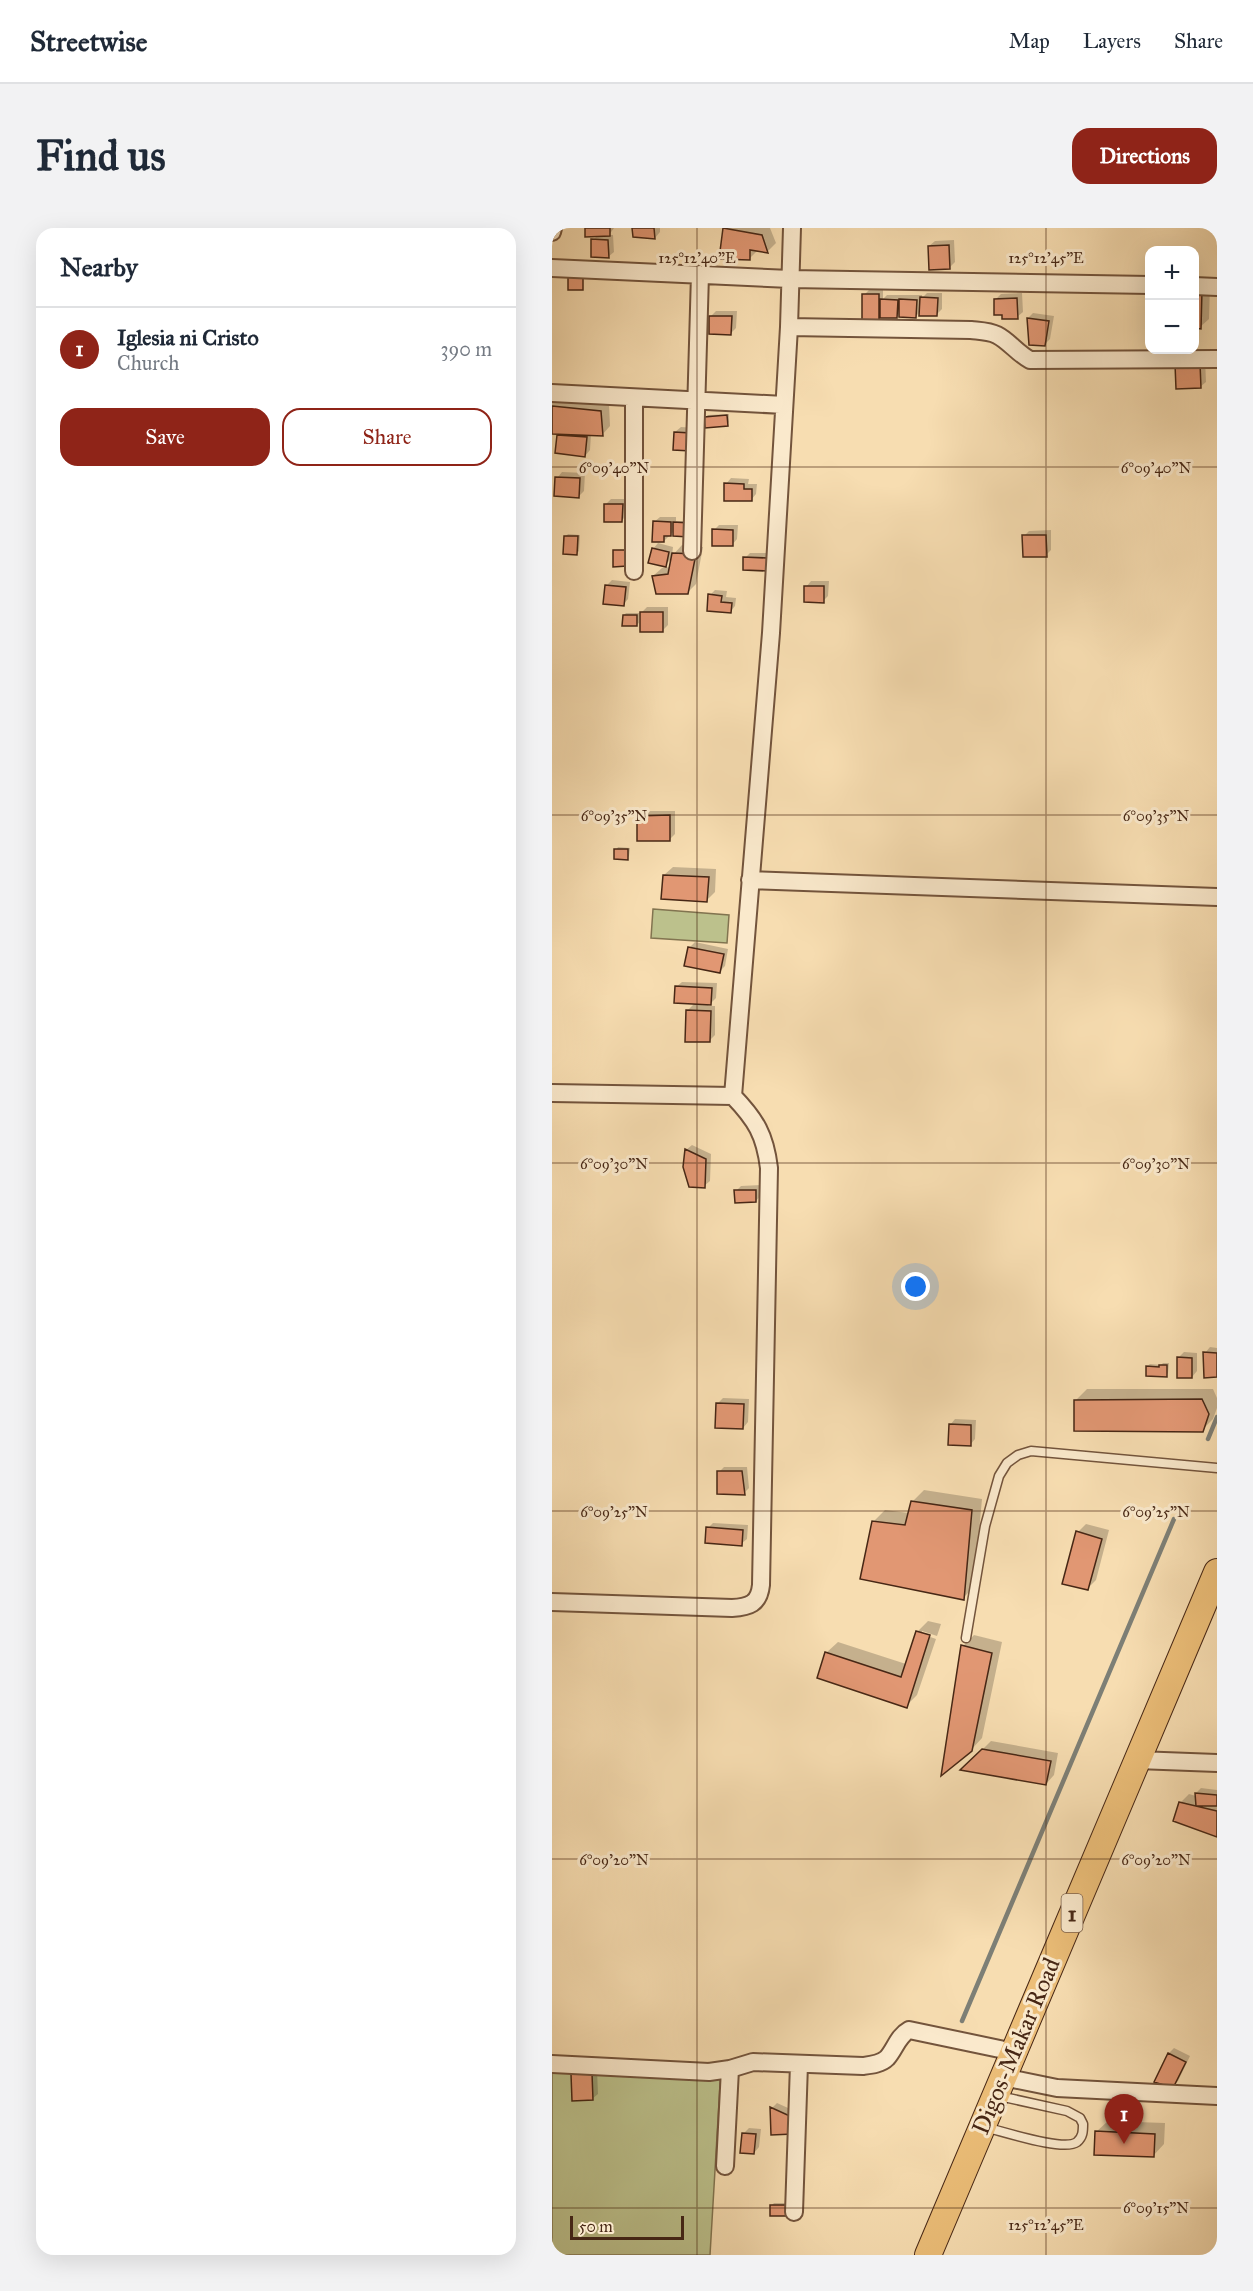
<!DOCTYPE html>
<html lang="en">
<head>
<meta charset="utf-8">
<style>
  :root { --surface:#fff; --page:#f2f2f3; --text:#1f2937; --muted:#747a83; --line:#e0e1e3; --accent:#8f2418 }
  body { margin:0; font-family:"IM FELL Great Primer",serif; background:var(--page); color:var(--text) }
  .controls { position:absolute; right:18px; top:18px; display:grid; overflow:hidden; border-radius:12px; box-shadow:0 6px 24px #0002 }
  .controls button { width:54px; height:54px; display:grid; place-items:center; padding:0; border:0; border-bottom:2px solid var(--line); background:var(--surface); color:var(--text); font:30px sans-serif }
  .scale { position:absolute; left:18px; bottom:15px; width:114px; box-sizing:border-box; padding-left:6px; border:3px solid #472715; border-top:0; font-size:16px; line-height:21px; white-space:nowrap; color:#472715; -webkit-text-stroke:4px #fae9cc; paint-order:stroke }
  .you { position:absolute; left:364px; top:1059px; width:21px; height:21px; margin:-15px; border:4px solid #fff; border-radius:50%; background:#1a73e8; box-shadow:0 0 0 9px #1a73e833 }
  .badge { display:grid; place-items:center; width:39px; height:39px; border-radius:50%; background:var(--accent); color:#fff; font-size:20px; font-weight:700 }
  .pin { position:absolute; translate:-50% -50px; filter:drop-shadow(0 2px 3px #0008) }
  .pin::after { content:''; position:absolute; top:32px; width:21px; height:18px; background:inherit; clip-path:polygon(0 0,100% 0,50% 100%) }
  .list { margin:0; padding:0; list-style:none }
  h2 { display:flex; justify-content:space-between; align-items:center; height:78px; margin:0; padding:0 24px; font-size:26px }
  h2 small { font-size:20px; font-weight:400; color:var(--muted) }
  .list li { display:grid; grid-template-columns:39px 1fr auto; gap:18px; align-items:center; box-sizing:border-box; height:84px; padding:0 24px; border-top:2px solid var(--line) }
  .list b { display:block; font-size:22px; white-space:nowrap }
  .list p { margin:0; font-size:20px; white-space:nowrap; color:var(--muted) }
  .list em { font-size:20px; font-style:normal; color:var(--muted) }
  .actions { display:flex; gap:12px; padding:18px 24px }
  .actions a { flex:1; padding:14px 0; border:2px solid var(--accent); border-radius:18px; text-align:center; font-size:21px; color:var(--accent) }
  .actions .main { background:var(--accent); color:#fff }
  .map { position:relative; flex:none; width:665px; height:2027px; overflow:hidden; border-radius:18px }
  header { display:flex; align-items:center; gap:36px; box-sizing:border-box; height:84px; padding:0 30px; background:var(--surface); border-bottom:2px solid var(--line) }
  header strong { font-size:28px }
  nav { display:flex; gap:33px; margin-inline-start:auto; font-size:21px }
  .intro { display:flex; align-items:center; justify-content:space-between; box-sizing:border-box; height:144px; padding:0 36px }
  h1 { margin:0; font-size:42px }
  .button { padding:15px 27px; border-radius:18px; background:var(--accent); color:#fff; font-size:21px; font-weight:700 }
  main { display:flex; gap:36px; padding:0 36px }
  aside { flex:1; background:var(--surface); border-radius:18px; box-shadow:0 6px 24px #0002 }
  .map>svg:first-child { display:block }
  .green { fill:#bcc18c; stroke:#827450; stroke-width:1.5 }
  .shadow { fill:#0003 }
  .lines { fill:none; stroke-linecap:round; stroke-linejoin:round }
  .stream { stroke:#7d7f76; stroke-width:4.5 }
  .building { fill:#e19773; stroke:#472715; stroke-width:1.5 }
  .service-casing { stroke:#73543c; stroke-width:11 }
  .minor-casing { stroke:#73543c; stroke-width:20 }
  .primary-casing { stroke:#472715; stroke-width:28 }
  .service { stroke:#fae9cc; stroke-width:8 }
  .minor { stroke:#fae9cc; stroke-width:16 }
  .primary { stroke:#ecbe78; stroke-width:26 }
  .ticks { fill:none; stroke:#472715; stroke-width:1.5; stroke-opacity:0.45 }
  .labels { text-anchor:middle; stroke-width:6; stroke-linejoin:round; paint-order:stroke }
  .shield { fill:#fae9cc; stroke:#7d614c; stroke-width:1.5 }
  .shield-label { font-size:22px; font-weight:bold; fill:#472715 }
  .street-label { font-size:24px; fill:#472715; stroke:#fae9cc }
  .ticks-label { font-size:15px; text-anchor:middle; fill:#472715; stroke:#fae9cc; stroke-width:6; stroke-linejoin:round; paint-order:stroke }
</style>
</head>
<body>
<header>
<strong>Streetwise</strong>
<nav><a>Map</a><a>Layers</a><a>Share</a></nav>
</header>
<div class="intro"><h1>Find us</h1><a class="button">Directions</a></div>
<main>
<aside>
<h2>Nearby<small></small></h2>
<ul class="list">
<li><span class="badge">1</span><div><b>Iglesia ni Cristo</b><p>Church</p></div><em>390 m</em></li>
</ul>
<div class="actions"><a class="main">Save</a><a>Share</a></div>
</aside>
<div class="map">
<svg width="665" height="2027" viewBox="0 0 665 2027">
  <rect width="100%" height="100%" fill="#f7ddb1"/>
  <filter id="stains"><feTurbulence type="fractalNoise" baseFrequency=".00333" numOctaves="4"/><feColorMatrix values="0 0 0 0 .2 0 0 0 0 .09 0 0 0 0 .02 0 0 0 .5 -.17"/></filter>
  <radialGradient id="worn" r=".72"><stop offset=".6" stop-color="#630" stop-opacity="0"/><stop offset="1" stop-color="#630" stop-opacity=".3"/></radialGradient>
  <path class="green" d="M101,681L177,687L175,715L99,710Z
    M0,1834L169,1840L158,2027H0Z"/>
  <path class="shadow" d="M35,0H62L57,7H61L62,24L56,29L41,12L46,7Z
    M81,0H108V4L103,10Z
    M173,0H218L224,15L216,23L206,22L197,31Z
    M402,12L403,34L397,40L377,18L383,13Z
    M642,54L658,55L657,91L648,99Z
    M317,62H331V71L335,67H370V70L375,65H390V81L384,87L369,83L364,88L347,86L345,89L329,88L326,91L312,67Z
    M470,65L471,84L465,89L443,72L449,66Z
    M164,83H185L184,100L179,105L159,88Z
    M481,85L502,88L498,111L493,116L476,90Z
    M653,130L654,154L648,159L625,160Z
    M0,170L57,176L58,198L50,207L39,206L38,222L33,228L5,224L7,205H0Z
    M177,186V194L175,197L153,190L156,187Z
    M129,199L144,200V216L123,204Z
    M10,244L33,245L32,263L27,268L5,250Z
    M179,250L197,251L196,256H205L204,266L199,272L174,256Z
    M59,271H75V287L69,293L54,276Z
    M108,289H124V293H139L123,302L112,313L102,294Z
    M167,297H186L185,311L180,317L162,302Z
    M499,302V322L494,327L472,308L477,303Z
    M16,306L28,307L27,323L25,325L14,308Z
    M106,315L121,319L120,328L130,317L151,319L144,356L135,365L101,348L110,340L119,339L120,330L113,337L101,321Z
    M198,325H220L214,341L193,330Z
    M60,352L78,354L76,371L71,377L54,358Z
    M259,353H277L276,368L271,373L254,359Z
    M163,362L175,363L174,369L184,370L183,378L178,384L158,367Z
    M95,379H116V397L110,403L90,384Z
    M74,385H87V395L84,397L72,387Z
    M92,583H123V606L118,611L87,588Z
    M66,619L78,620L77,628L75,630L64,622Z
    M121,639L164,641L163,664L155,672L112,647Z
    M143,714L176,721L173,738L167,744L138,719Z
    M130,754L165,755L164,770L156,778H163V807L157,813L135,783L143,775L124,759Z
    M140,917L159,926L158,953L152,958L134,922Z
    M209,957V967L204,973L184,963L189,958Z
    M658,1119L665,1120V1148H653V1125Z
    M632,1124L645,1125V1143L640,1149L626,1130Z
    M611,1135H617L616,1145L614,1147L595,1138L598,1136L609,1137Z
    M535,1161H661L665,1170V1180L661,1191L650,1202L524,1172Z
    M171,1170L197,1171L196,1194L191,1200L166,1175Z
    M403,1191L424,1192L423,1211L418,1217L398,1197Z
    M172,1239H195L197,1260L192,1265L167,1244Z
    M372,1262L430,1271L422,1359L411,1370L322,1293L333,1282L357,1285L361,1273Z
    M161,1295L196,1297L195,1311L189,1316L156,1300Z
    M534,1296L557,1302L544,1352L536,1360L526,1304Z
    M376,1393L389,1396L385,1408L370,1403V1406L384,1411L365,1467L354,1478L274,1425L286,1414L354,1436L365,1404Z
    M422,1407L450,1414L430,1510L419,1522L411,1418Z
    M439,1513L506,1525L502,1547L494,1556L411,1541Z
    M649,1560L665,1562V1607L623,1592L628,1575L637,1566L644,1568V1565Z
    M622,1820L638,1828L626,1853L620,1858L604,1853L617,1825Z
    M26,1841H45L46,1866L40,1871L21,1846Z
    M225,1875L245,1884L221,1905L220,1880Z
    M556,1893L613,1895L612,1916L601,1928L544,1904Z
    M197,1900L209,1901L207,1919L202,1925L192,1905Z
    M222,1975H236L234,1986L220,1977Z"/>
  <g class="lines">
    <path class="stream" d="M656,1211L665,1189
      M410,1793L622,1291"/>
  </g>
  <path class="building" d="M33,0H58V8L33,9Z
    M80,0H102L103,11L81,9Z
    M171,0L210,7L216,25L198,22V32L167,31Z
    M39,11L56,12L57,30L39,29Z
    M397,17L398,41L377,42L376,18Z
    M16,48H31V62H16Z
    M642,62H650L649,101L642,100Z
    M310,66H327V92H310Z
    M368,69L386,70L385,88H367Z
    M465,70L466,91H450V87H442V71Z
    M328,71L346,72L345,90H328Z
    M347,71L365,72L364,90L347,89Z
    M157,88H180L179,107L157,106Z
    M475,90L497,93L493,118L477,117Z
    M648,135L649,160L624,161L623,136Z
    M0,178L49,183L51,208L0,206Z
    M175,187L176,198L153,200L152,189Z
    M122,204L139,205V223L121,222Z
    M5,207L35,209L33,229L3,225Z
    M3,249L28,250L27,270L2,268Z
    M172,255L192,256V261H200V273H172Z
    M52,276H71L70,294H52Z
    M101,293L119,294V308H112V314H100Z
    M121,294L138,295L137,309L121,308Z
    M160,301L181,302V318H160Z
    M470,307H494L495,329H471Z
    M12,308H26L25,327L11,326Z
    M100,320L117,324L114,339L96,335Z
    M61,322H74L75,338L61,339Z
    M120,325L144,326L136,366H104L100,348L116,346Z
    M191,329L215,330V343L191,342Z
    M53,357L74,359L72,378L51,376Z
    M252,358H272V375L252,374Z
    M156,366L170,368L169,374L180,375L179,385L155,383Z
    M88,384H111V404H88Z
    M71,387H85V398H70Z
    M118,587V613H85V588Z
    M62,621H76V632L62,631Z
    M111,647L157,649L155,674L109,671Z
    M136,719L172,726L168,745L132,738Z
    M123,758L160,760L159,777L122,775Z
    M134,782L159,783L158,814H133Z
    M133,921L154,931L153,960L137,959L131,939Z
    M182,962H204V974L183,975Z
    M651,1124L665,1125V1149L652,1150Z
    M625,1129L640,1130V1150H625Z
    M607,1137H615V1149L594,1148V1138L607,1139Z
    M650,1171L657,1186L651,1204L522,1203V1172Z
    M164,1175L192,1176L191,1201L163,1200Z
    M397,1196L419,1197V1218L396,1217Z
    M165,1243H190L193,1267L165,1266Z
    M359,1273L420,1282L412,1372L308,1351L320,1293L353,1297Z
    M154,1299L191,1302L190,1318L153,1315Z
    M524,1303L550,1311L536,1362L510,1356Z
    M364,1403L378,1407L355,1480L265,1450L273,1424L349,1449Z
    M409,1417L440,1425L420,1523L389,1548Z
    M430,1521L499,1533L494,1557L408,1542Z
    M643,1565L665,1567V1578H644Z
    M627,1574L665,1583V1609L621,1593Z
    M616,1825L634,1834L621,1860L602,1854Z
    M40,1845L41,1872L20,1873L19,1846Z
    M218,1879L240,1889L241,1906L219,1907Z
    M543,1903L603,1906L602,1929L542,1927Z
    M190,1905L204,1906L202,1926L188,1925Z
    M218,1977H235L234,1988H218Z"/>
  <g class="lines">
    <g class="service-casing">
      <path id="service" d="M414,1410L433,1298L447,1248L455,1235L466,1227L479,1223L665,1240
        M432,1899C450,1903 512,1924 525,1914C531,1909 531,1903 531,1896L528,1890L515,1883L447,1868"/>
    </g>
    <g class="minor-casing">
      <path id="minor" d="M0,4L1,0
        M0,40L238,51L598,57
        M642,58L665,59
        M237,99L419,102C428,103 437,103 445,107C457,113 465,125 478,132L665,131
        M0,165L232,177
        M140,323L148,46
        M82,343V170
        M198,652L665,669
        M0,865L181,868C204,892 213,907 217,940L209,1357C207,1376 197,1379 180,1380L0,1374
        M181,868L219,405L237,99L240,0
        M585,1532L665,1535
        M0,1836L157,1844L178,1841L201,1834L311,1838C319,1837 329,1836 335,1830C343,1821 346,1808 357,1802L462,1824
        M451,1849L505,1860L665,1868
        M173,1938L178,1841
        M242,1984L247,1836"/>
    </g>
    <g class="primary-casing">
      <path id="primary" d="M376,2027L665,1344"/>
    </g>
    <use href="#service" class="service"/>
    <use href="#minor" class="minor"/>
    <use href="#primary" class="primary"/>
  </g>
  <path class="ticks" d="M145,0V2027M494,0V2027M0,239H665M0,587H665M0,935H665M0,1283H665M0,1631H665M0,1980H665"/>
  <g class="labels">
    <rect class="shield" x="509.5" y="1666" width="21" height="38" rx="4.5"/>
    <g class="shield-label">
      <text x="520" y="1693">1</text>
    </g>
    <g class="street-label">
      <text transform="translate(464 1818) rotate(-67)" y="8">Digos-Makar Road</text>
    </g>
  </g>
  <g class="ticks-label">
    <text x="145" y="35">125°12'40"E</text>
    <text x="494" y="35">125°12'45"E</text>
    <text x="62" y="245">6°09'40"N</text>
    <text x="604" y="245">6°09'40"N</text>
    <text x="62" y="593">6°09'35"N</text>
    <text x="604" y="593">6°09'35"N</text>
    <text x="62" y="941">6°09'30"N</text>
    <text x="604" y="941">6°09'30"N</text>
    <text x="62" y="1289">6°09'25"N</text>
    <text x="604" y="1289">6°09'25"N</text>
    <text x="62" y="1637">6°09'20"N</text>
    <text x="604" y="1637">6°09'20"N</text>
    <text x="604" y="1985">6°09'15"N</text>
    <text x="494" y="2002">125°12'45"E</text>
  </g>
  <rect width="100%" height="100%" filter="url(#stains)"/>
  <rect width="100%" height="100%" fill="url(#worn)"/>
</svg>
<div class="controls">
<button>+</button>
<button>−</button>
</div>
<div class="scale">50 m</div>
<div class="you"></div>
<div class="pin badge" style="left:572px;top:1916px">1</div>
</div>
</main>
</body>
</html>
